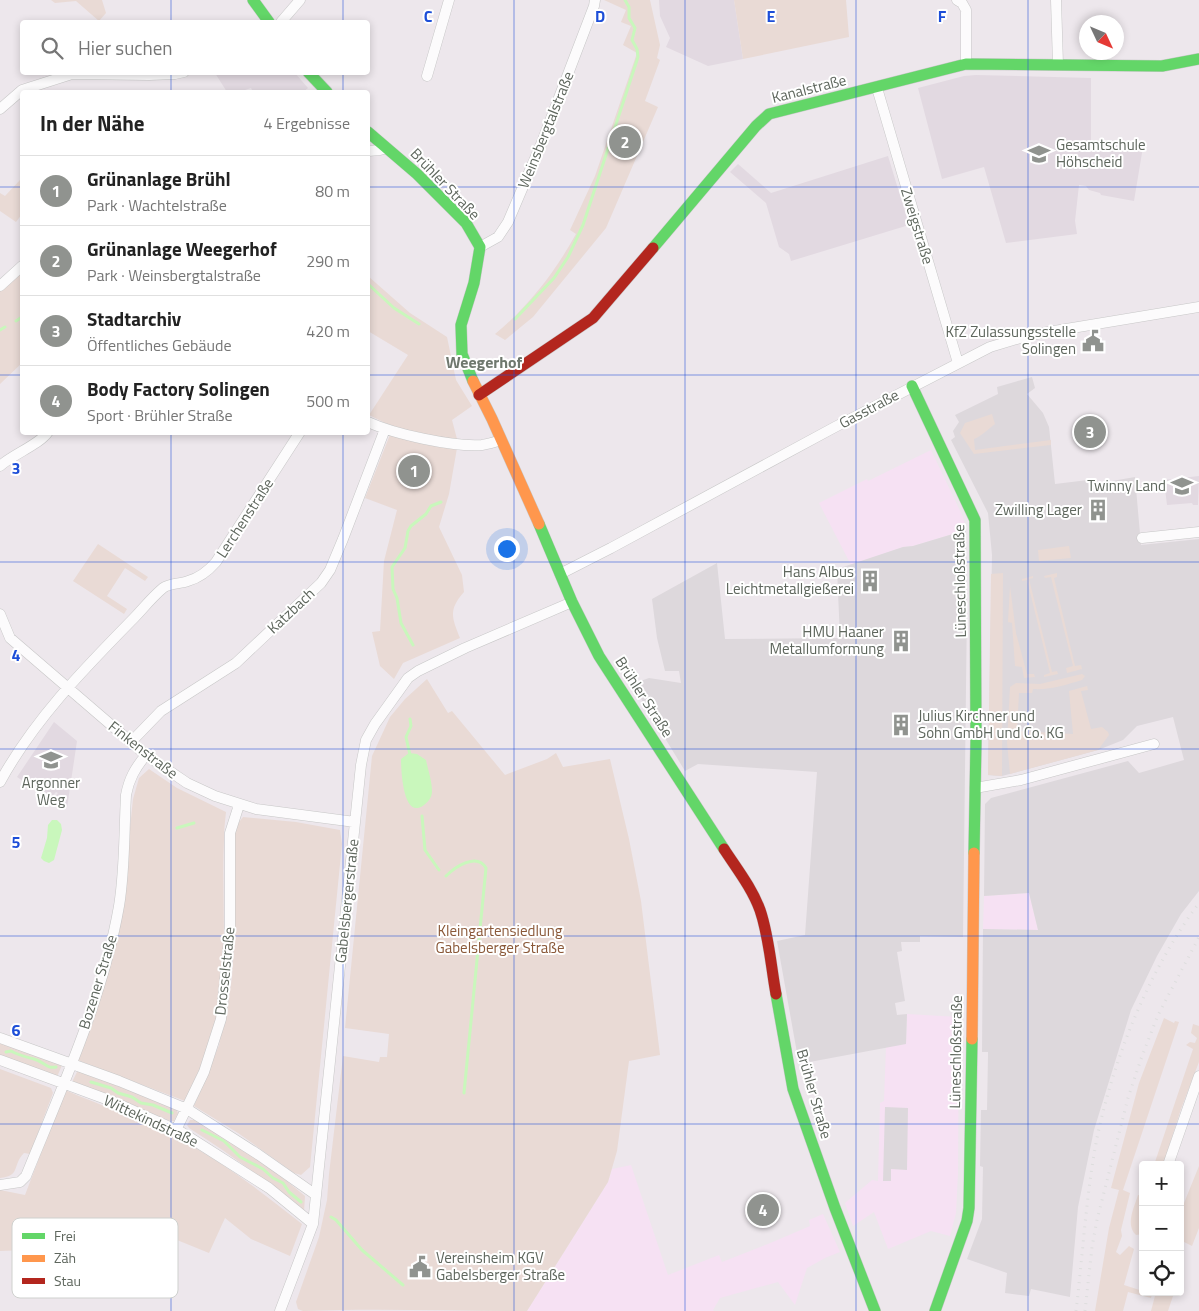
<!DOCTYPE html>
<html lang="de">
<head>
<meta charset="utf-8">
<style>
  :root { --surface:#fff; --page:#f6f6f6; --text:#222; --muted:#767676; --line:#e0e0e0; --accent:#90938f }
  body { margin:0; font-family:"Titillium Web",sans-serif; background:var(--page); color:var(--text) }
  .controls { position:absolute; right:15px; bottom:15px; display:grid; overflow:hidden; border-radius:5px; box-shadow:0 2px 8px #0003 }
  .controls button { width:45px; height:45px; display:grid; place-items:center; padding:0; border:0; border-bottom:1px solid var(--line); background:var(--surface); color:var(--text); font:25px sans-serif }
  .compass { position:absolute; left:1079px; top:15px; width:45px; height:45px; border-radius:50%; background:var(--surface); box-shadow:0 2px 8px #0003; rotate:134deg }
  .you { position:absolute; left:506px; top:548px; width:18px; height:18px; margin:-12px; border:4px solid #fff; border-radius:50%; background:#1a73e8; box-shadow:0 0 0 8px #1a73e833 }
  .badge { display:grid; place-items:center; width:32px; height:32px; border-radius:50%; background:var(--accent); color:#fff; font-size:16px; font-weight:700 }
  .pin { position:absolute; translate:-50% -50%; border:2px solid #fff; box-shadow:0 1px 5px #0006 }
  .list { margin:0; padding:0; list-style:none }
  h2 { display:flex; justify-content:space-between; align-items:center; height:65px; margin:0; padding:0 20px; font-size:21px }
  h2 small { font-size:16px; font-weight:400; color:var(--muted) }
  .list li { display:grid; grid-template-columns:32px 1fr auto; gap:15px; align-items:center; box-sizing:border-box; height:70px; padding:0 20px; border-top:1px solid var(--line) }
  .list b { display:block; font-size:19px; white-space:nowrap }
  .list p { margin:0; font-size:16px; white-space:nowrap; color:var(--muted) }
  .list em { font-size:16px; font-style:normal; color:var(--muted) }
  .icon { flex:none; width:28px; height:28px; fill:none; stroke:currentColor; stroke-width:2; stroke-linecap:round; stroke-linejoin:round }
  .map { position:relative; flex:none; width:1199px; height:1311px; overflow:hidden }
  .search { position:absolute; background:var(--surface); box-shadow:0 2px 8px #0003; left:20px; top:20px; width:350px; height:55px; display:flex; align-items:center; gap:12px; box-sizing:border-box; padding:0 18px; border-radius:5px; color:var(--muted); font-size:19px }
  .panel { position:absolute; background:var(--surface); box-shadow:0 2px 8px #0003; left:20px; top:90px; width:350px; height:345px; border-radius:5px }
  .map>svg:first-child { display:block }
  .commercial { fill:#f6e1f3 }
  .industrial { fill:#ddd8dc }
  .education { fill:#e2d9e1 }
  .green { fill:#e9dad5 }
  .water { fill:#c9f7bc }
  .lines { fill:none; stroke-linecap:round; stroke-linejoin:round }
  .stream { stroke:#c9f7bc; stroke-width:3 }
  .street-casing { stroke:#c7c7c7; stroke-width:11 }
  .fast-casing { stroke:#c8c8c8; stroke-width:12 }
  .slow-casing { stroke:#c8c8c8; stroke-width:12 }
  .jam-casing { stroke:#c8c8c8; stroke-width:12 }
  .street { stroke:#fcfbfc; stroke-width:10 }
  .fast { stroke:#63d668; stroke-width:11 }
  .slow { stroke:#ff974d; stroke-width:11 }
  .jam { stroke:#b3261e; stroke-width:11 }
  .rail { stroke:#ddd; stroke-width:3; stroke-dasharray:1 6; stroke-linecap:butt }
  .grid { fill:none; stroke:#1d4ed8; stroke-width:1; stroke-opacity:0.55 }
  .labels { text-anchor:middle; stroke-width:4; stroke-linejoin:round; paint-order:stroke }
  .street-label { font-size:15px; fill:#5e665d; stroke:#fff }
  .poi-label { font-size:15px; fill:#5e665d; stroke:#fff; text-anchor:end }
  .park-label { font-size:15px; fill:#8a5838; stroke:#fff }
  .neighbourhood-label { font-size:16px; font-weight:bold; fill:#6f786e; stroke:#fff }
  .key { fill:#fff; stroke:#cfd1ce; stroke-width:1 }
  .key-label { font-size:14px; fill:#5e665d }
  .grid-label { font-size:16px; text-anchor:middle; font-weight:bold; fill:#1d4ed8; stroke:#fff; stroke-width:4; stroke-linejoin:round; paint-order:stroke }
</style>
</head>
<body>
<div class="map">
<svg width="1199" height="1311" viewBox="0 0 1199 1311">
  <rect width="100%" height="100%" fill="#ede7ec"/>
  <path class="commercial" d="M931,450L963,517L966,530L913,546L903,547L851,565L819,503L867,479L868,481Z
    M1029,893L1038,930L983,929L984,896Z
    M907,1014L959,1017L958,1174L956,1213L950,1236L931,1231L888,1249L874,1212L853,1226L845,1203L872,1180L878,1181L880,1103L884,1101L886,1047L906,1043Z
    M631,1165L668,1275L719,1255L722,1262L768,1244L810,1226L809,1220L823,1214L840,1252L825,1258L807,1268L795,1305L778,1282L720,1298L713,1310L714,1311H527L608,1182L612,1169Z"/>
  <path class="industrial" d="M1032,377L1035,388L1027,394L1043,413L1049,427L1055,484L1088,480L1089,485L1135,477L1141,545L1199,539V891L1181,914L1157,956L1131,1010L1094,1130L1078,1207L1070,1297L1031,1289L1029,1296L1005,1293L1007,1273L967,1259L982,1219L983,1167L980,1166L981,1110H987L988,1055V1052H982L983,929L1038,930L1029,893L984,896L985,804L991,798L1128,761L1139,773L1184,760L1173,717L1137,726L1123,740L1098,750L1002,776L988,775L992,555L988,513L951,440L955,437L953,431L959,422L955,415L998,394L997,387Z
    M966,530L967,605L963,937L920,936V942H901L902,951L897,952L905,1001L895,1003L897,1015L907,1014L906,1044L799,1064L777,941L805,935L817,772L698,764L685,771L632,684L649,678L681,683L679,671H665L657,638L652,599L717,563L725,639L840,638L837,569L903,547L913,546Z
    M885,1107L908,1108L907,1170L891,1169V1181H883Z"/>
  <path class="education" d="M659,0H734L743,59L708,66L666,47L670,38L660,16Z
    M215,73H295L308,88L303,92H253L251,88L239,92H227Z
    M976,75L1091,78V140L1144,141L1134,201L1101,195L1100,193L1089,190L1086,186L1079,185L1075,221L1077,234L1006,243L984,167L942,179L918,88L964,76Z
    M888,156L909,225L791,261L789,254L779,247L766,203L730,172L738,164L771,193Z
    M1199,476L1198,505H1193L1192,503L1167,505L1164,480Z
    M54,722L77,741L67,808L52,800L58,793L56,792L50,799L17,777Z"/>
  <path class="green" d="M51,0H102L106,13L99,21L76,1L55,3Z
    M604,0H650L660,45L657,58L660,60L645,101L658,107L606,228L533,317L505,340L495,334C529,306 555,272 576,234L570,230L595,176L637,53L623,45L631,26L621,22L626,10Z
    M734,0H846L849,37L743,59Z
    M20,180L22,182V214L16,222L0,211V193L5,196Z
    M22,272V363L0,384V291Z
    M368,276L410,313L447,337L456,380L472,406L452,420L457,439V448L449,494L439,527L462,575L464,592C448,610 452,618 460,638L403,663L394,679L380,666L372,632L380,631L384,561L397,510L365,498L393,427L369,415L408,355L368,331Z
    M992,414L995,424C988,429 982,436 974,439L975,450L1051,440V445L974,454L960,433L965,423Z
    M98,544L148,577L145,581L125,568L107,596L127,609L124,614L73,581Z
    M1069,546L1071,558L1039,561L1038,550Z
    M1003,573L1002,776L988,775L991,574Z
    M1057,573V577L1054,578L1075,666L1081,665L1082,669L1067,673L1066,668L1073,666L1051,577L1045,578L1044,576Z
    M1033,576V578L1029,579L1052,672L1057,671L1058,674L1044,677V675L1050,673L1027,580L1022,581V579Z
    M1010,586L1016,633L1027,674H1034L1035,677L1024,678L1022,667L1015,666L1012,623L1008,622Z
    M1082,674L1085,676L1082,680C1065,685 1051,690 1033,689L1032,693H1019L1017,731L1073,734L1069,691L1087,686L1088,690L1081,691L1091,729L1102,727L1108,732L1109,735L1098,750L1010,774L1007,742L1010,687L1016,683L1040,684Z
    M427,679L448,713L452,711L505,775L547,759L556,753L563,767L610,759L629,839L641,901L660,1055L629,1061L617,1151L608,1182L527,1311C452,1311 378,1308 303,1311L298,1309L296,1302L319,1237L327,1200L329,1174L343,1056L379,1062L380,1057H387L389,1034L345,1028L372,756L390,717L405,699Z
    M149,769L177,788L226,812C225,821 224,830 224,839C221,902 230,967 214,1030C208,1055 196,1078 185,1101L77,1060L98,1001L130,828L133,799L139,778Z
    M243,817L296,822L340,830L342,844L310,1167L301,1175L294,1173L238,1133L194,1106L219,1045L228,1004L232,977L235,931L233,842L236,826Z
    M1164,1018L1174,1023L1175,1021L1179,1022L1123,1190L1130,1193L1121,1230L1122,1236L1116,1252L1120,1255L1129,1246L1134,1249L1124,1285L1152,1294L1151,1298L1128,1292L1123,1311H1095L1109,1228L1119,1190L1111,1188L1139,1083Z
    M1193,1024L1199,1026V1062L1181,1109L1163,1165H1154L1193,1049L1186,1045L1190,1042L1195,1043L1197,1038L1191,1033Z
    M0,1041L62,1065L57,1077L0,1056Z
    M0,1069L51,1088L53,1093L30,1154L24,1153C12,1165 21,1176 0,1178Z
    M78,1070L176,1109L178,1113L174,1121H170L73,1083V1080Z
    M65,1090C102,1106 141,1119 177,1138C222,1161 263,1193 302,1224L290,1256L251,1239L225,1218L209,1253L177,1240L176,1230L134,1232V1237H127V1239H111L109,1218L51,1219L46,1230L28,1231L29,1250L0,1251V1190L25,1195Z
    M190,1120H196L272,1169L305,1196L304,1212C267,1181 230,1154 189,1128L187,1125Z
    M1199,1166V1228L1192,1246L1180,1240V1213Z
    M1138,1195L1143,1196V1234L1136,1235C1125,1225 1134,1208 1138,1195Z
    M1156,1292H1171L1173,1296L1168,1311H1151Z"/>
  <path class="water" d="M409,753L417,754L426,760C428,770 432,781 432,791C432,797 429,801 424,805C403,821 401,770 401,759Z
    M52,820H57L61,824L62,830L54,860L49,863L44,861L41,858L47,838L48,825Z"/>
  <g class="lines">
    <path class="stream" d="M368,284L394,308L419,324
      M515,319L554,278L568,257L583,225L638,57L637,49L632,40L635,28L629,18V7L625,0
      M16,321L22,317
      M0,330L5,327
      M413,645L401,623L397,598L393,589L392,567L405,548L408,531L411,526L426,514L431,506L441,502
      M410,755L406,737L411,726L410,719
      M422,816L425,850L439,870
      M177,828L194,823
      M446,876C455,867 477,852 486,868L464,1093
      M6,1052L11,1051C18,1055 26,1057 34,1059C43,1061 46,1069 56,1067
      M91,1082L111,1088L118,1093L132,1097L141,1103L153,1105L172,1113
      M202,1130L224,1141L240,1157L263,1169L273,1178L283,1183L289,1192L301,1202
      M331,1217L336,1220L362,1250L403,1285"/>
    <g class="street-casing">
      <path id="street" d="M957,0L962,3L966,10V64
        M1056,0L1058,64
        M281,22L300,0
        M427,76L449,0
        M877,88L958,363
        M0,109L22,90L72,74L149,75L175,74L184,72
        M368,151L380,150L387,148
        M480,247L498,237L508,222L542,142L594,6L595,0
        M0,286L22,266
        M368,422C394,434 452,447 482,445C488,444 495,442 501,440
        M0,466C13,454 39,445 48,432
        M1142,538L1199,532
        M560,574L611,548L835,427L990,347L1030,335L1199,307
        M0,614L10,638L146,755L187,783L215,796L256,809L355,822
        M131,742L161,711L236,663L321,583L330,570L343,539L385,429
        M0,782C34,720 82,671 131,621C142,610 151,598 163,588C169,583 181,584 188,581C199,578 209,570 216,562L300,432
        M975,788L1021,780L1154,744
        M0,1038L119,1081L187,1109L259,1155L316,1195
        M0,1060L114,1102L181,1132L269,1188L313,1224
        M176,1130L204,1072L221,1019L230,929V833L239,805
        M1168,1165L1199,1076
        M0,1185L20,1182L26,1176C61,1090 103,998 119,906C125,870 124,832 126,795C129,779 135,768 146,755
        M280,1311L313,1224L361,765L366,740L375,724L408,678L418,671L465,648L572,602"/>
    </g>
    <g class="fast-casing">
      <path id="fast" d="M253,0L269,22
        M308,72L327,92
        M368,132L417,174L466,223L480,247L474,283L461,325L462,354L473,381
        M653,248L756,126L769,114L966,64L1162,66L1199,59
        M912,386L975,520L976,741L974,853
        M539,524L572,602L599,656L724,849
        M776,994L793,1089L835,1208L875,1311
        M935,1311L967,1221L969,1208L972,1039"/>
    </g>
    <g class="slow-casing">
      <path id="slow" d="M473,381L492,419L539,524
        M972,1039L974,853"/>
    </g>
    <g class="jam-casing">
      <path id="jam" d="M479,395L593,318L653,248
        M724,849C737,869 752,888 760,910C769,936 771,967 776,994"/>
    </g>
    <use href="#street" class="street"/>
    <use href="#fast" class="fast"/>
    <use href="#slow" class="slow"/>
    <use href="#jam" class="jam"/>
    <path class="rail" d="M1076,1311C1083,1253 1086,1195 1097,1138C1114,1057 1149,970 1199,903
      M1085,1311L1092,1247L1097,1220L1128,1098L1141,1059L1158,1015L1199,937"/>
  </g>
  <path class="grid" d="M171,0V22M343,0V22M514,0V1311M685,0V1311M856,0V1311M1028,0V1311M171,72V92M343,72V92M0,187H22M368,187H1199M0,375H22M368,375H1199M171,432V1311M343,432V1311M0,562H1199M0,749H1199M0,936H1199M0,1124H1199"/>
  <defs>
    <g id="school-bare" transform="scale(1.725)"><path d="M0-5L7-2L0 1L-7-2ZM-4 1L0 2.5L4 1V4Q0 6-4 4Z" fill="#90938f" stroke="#fff" stroke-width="2.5" paint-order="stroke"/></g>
    <g id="civic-bare" transform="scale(1.725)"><path d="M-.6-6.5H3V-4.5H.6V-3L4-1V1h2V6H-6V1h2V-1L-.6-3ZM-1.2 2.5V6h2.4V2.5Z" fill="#90938f" stroke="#fff" stroke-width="2.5" paint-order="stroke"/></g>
    <g id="building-bare" transform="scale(1.725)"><path d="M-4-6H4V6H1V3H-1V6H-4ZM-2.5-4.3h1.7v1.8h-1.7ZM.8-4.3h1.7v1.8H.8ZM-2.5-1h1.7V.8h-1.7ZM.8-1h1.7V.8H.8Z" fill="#90938f" stroke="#fff" stroke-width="2.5" paint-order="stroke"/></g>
  </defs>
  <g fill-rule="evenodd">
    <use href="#school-bare" x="1039" y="154"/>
    <use href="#civic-bare" x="1093" y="341"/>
    <use href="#school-bare" x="1182" y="486"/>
    <use href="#building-bare" x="1098" y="510"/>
    <use href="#building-bare" x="870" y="581"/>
    <use href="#building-bare" x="901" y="641"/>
    <use href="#building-bare" x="901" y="725"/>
    <use href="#school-bare" x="51" y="760"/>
    <use href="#civic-bare" x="420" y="1267"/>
  </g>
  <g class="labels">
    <g class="street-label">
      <text transform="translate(809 89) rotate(-14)" y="5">Kanalstraße</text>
      <text transform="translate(546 130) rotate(-68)" y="5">Weinsbergtalstraße</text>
      <text transform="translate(445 184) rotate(46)" y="5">Brühler Straße</text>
      <text transform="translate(917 226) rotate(73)" y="5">Zweigstraße</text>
      <text transform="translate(869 409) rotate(-28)" y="5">Gasstraße</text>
      <text transform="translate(245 518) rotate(-57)" y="5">Lerchenstraße</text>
      <text transform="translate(960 581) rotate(-91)" y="5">Lüneschloßstraße</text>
      <text transform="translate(291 611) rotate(-43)" y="5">Katzbach</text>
      <text transform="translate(644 697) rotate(57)" y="5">Brühler Straße</text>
      <text transform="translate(143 750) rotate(38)" y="5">Finkenstraße</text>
      <text transform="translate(347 901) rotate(-84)" y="5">Gabelsbergerstraße</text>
      <text transform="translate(225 971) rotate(-84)" y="5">Drosselstraße</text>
      <text transform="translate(98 982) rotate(-73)" y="5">Bozener Straße</text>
      <text transform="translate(956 1052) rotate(-89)" y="5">Lüneschloßstraße</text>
      <text transform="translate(814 1094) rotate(74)" y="5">Brühler Straße</text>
      <text transform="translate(151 1121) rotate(25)" y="5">Wittekindstraße</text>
    </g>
    <g class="poi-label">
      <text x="1056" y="150" text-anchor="start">Gesamtschule<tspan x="1056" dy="17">Höhscheid</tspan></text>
      <text x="1076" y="337">KfZ Zulassungsstelle<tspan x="1076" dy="17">Solingen</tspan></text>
      <text x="1166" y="491">Twinny Land</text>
      <text x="1082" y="515">Zwilling Lager</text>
      <text x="854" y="577">Hans Albus<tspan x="854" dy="17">Leichtmetallgießerei</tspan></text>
      <text x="884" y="637">HMU Haaner<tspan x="884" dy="17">Metallumformung</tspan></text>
      <text x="918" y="721" text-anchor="start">Julius Kirchner und<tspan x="918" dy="17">Sohn GmbH und Co. KG</tspan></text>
      <text x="51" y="788" text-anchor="middle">Argonner<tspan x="51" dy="17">Weg</tspan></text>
      <text x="436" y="1263" text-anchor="start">Vereinsheim KGV<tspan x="436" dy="17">Gabelsberger Straße</tspan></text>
    </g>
    <g class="park-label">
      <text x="500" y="936">Kleingartensiedlung<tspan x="500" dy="17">Gabelsberger Straße</tspan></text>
    </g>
    <g class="neighbourhood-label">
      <text x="484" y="368">Weegerhof</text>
    </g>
  </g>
  <rect x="12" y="1218" width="166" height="80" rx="8" class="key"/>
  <rect x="22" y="1233" width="23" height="6" fill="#63d668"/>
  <rect x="22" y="1255" width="23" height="7" fill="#ff974d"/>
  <rect x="22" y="1278" width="23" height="6" fill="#b3261e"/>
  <g class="key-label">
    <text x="54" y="1241">Frei</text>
    <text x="54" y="1263">Zäh</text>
    <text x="54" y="1286">Stau</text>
  </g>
  <g class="grid-label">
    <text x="428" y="22">C</text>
    <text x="600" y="22">D</text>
    <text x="771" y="22">E</text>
    <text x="942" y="22">F</text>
    <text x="16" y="474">3</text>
    <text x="16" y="661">4</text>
    <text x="16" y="848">5</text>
    <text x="16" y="1036">6</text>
  </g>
</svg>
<div class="controls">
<button>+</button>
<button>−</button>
<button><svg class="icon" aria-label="locate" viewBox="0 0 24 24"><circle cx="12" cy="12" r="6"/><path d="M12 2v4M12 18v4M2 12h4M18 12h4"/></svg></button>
</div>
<svg class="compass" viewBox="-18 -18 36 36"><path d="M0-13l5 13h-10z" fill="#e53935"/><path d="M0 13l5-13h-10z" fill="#767676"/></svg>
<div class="you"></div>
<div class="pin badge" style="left:414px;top:471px">1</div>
<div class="pin badge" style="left:625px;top:142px">2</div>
<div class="pin badge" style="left:1090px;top:432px">3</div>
<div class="pin badge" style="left:763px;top:1210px">4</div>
<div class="search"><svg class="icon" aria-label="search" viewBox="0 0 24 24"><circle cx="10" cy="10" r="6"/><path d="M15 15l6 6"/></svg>Hier suchen</div>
<section class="panel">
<h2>In der Nähe<small>4 Ergebnisse</small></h2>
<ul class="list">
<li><span class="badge">1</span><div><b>Grünanlage Brühl</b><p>Park · Wachtelstraße</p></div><em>80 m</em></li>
<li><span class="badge">2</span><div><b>Grünanlage Weegerhof</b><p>Park · Weinsbergtalstraße</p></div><em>290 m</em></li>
<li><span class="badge">3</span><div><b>Stadtarchiv</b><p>Öffentliches Gebäude</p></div><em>420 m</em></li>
<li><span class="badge">4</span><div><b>Body Factory Solingen</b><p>Sport · Brühler Straße</p></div><em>500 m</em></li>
</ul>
</section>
</div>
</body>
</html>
